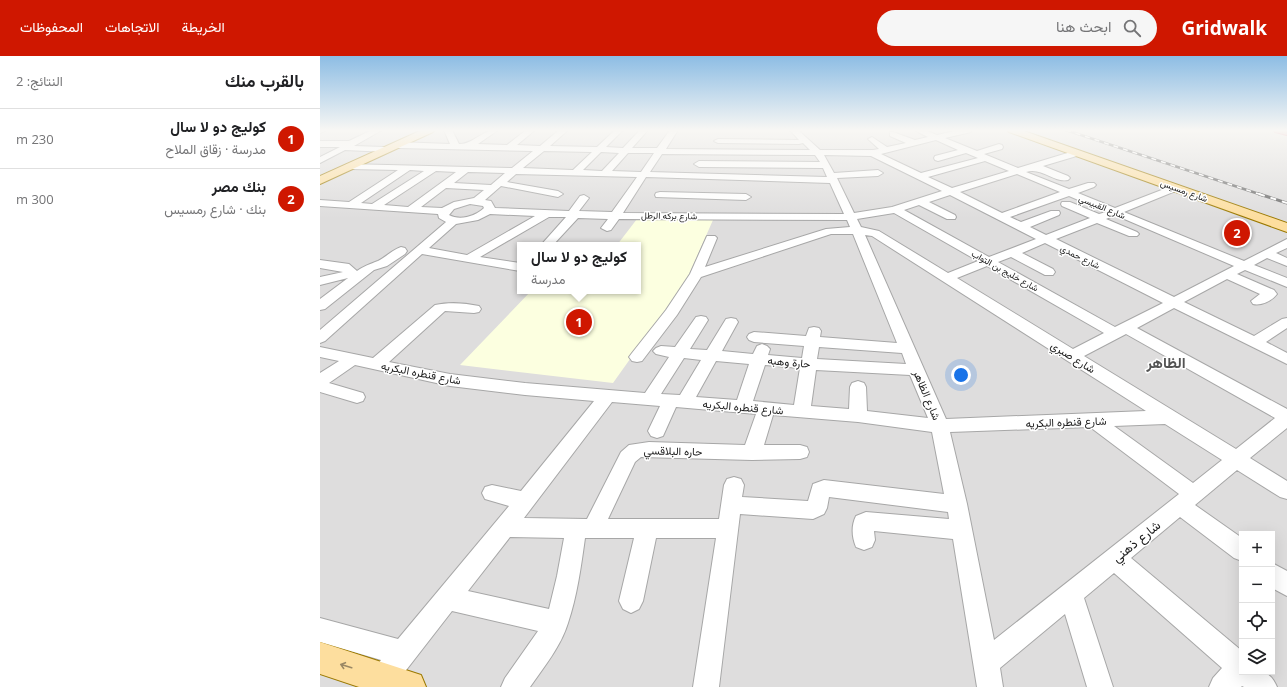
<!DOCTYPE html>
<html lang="ar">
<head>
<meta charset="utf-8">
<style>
  :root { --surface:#fff; --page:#f6f6f6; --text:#202124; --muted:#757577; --line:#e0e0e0; --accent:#cf1700 }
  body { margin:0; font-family:"Open Sans",Vazirmatn,sans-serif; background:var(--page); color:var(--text); direction:rtl }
  .controls { position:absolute; right:12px; bottom:12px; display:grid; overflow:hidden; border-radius:0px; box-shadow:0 4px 16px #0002 }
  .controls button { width:36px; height:36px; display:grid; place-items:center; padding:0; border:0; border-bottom:1px solid var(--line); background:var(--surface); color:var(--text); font:20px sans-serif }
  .you { position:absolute; left:641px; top:319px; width:14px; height:14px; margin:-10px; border:3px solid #fff; border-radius:50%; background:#1a73e8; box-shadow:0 0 0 6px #1a73e833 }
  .badge { display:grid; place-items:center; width:26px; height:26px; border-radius:50%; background:var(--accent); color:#fff; font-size:13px; font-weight:700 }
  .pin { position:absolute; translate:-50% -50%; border:2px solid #fff; box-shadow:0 1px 4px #0006 }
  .popup { position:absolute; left:197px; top:186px; width:124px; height:52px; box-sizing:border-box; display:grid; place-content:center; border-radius:0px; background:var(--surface); filter:drop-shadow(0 1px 3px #0005); font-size:13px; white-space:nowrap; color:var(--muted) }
  .popup b { font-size:15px; color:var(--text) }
  .popup::after { content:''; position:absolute; left:50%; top:100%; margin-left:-8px; border:8px solid transparent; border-top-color:var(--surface) }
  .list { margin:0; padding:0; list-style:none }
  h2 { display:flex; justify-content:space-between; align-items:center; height:52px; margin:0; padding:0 16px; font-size:17px }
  h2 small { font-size:13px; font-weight:400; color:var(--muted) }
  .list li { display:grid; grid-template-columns:26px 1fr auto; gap:12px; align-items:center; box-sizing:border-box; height:60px; padding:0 16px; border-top:1px solid var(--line) }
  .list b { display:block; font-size:15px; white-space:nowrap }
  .list p { margin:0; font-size:13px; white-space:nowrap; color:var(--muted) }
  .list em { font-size:13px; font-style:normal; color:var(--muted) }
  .icon { flex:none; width:22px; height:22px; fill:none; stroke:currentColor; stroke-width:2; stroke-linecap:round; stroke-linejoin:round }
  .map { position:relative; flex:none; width:967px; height:631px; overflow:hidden; direction:ltr }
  header { display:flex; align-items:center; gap:24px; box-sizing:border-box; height:56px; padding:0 20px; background:var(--accent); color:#fff }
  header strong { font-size:19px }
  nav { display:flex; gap:22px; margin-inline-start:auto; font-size:14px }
  .search { width:280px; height:36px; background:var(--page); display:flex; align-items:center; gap:10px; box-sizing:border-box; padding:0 14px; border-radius:22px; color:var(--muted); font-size:15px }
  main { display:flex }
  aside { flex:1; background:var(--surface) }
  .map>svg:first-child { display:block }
  .residential { fill:#dedddd; fill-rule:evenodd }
  .education { fill:#fcffe0 }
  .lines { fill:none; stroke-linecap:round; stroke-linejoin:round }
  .minor-casing { stroke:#a7a7a7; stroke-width:2 }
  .major-casing { stroke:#9b7900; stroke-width:2 }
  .highway-casing { stroke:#dd244f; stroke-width:2 }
  .minor { fill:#fff; fill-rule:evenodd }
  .major { fill:#fdde9e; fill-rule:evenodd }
  .highway { fill:#e88d94; fill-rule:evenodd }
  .rail-far1-casing { stroke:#6e6e6e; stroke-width:2.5 }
  .rail-casing { stroke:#6e6e6e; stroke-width:3 }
  .rail-far1 { stroke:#fff; stroke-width:1.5; stroke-dasharray:5; stroke-linecap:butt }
  .rail { stroke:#fff; stroke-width:2; stroke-dasharray:6; stroke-linecap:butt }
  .oneway { stroke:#9a8865 }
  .labels { text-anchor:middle; stroke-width:3; stroke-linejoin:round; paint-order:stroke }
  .far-street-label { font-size:9px; fill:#202020; stroke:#fff }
  .street-label { font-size:11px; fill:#202020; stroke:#fff }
  .near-street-label { font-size:13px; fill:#202020; stroke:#fff }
  .district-label { font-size:15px; font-weight:bold; fill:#535353; stroke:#fff }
</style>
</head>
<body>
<header>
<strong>Gridwalk</strong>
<div class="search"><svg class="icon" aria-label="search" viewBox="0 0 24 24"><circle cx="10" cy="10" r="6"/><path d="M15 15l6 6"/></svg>ابحث هنا</div>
<nav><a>الخريطة</a><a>الاتجاهات</a><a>المحفوظات</a></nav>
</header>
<main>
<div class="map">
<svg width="967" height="631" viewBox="0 0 967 631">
  <rect width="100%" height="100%" fill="#f0eee6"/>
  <path class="residential" d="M0,74H967V631H0ZM200,189H318V235H200ZM922,478H952V616H922Z"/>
  <path class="education" d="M317,163L393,164L367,223L293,327L140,309L211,235H318V189H297Z"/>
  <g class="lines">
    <g class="minor-casing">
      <path id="minor" d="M0,74H7L0,77Z
        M52,74H62L34,90L65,91L69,94L68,96L25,94L0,107V101L20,91H0V85H29Z
        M124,74H132L139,88C155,88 160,74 178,74L158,88L187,89L206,74H215L197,89L220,90L239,74H248L230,90L277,91L295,74H303L286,91L303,92L320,74H328L312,92H337L350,74H358L346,93L490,94L483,87L479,88L398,87L394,85L398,83L479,84L470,74H478L500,94H553L559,93L548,83L552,81L567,91L586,87L570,80V76H573L595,84L608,81L594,74H604L617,79L639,74H652L651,76L625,82L657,95L679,88L682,89L683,91L682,93L664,98L698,112L754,95H760L761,97L760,99L723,110L748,120L750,122L748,124C734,127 722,111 706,116L749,133L768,127H774L776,129L774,131L758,137L795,152L852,130H858L860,132L858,134L804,156L924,205L967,183V192L956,197L967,202V210L947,202L934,209L967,222V231L925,214L917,218L954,234L957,238C952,245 941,250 933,248L931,245L940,238L907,223L864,246L934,280L962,263L967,262V272L946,286L967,297V308L854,252L817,272L967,353V372L930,402L967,425V443L960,441L917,414L875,449L922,482V505L914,502L860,461L811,502L922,595V616C940,616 949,612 957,631H924L922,630L921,631H889L893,622L902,612L794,517L764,542L793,631H767L745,558L680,612L683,631H657L633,483L554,475L555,484L552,491L544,494L536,491C532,481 531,470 536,460L546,456L629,463L628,456L509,441L507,452L504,458L493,463L420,458L399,631H373L396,482H336L323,545L319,553L311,557L303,553L299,545L314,482H265C261,511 257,540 248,567C241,590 224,611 210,631H181L185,622L218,575L132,555L73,631H54L50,622L54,613L61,604L0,586V562L78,583L189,450L165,443L162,437L165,431L172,429L201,435L274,345L205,339L130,330L35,309L9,327L43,337L45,341L43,345L37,347L0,336V317L19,305L0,301V291L53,302L115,249C129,246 145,247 159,250L161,253L159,256L154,257L125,255L69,306L130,318L205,327L325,337L349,301L336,298L333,295L336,292L341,290L355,291L376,261L381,260L386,261L388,264L370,293L387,294L406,263L411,262L416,263L418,266L402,295L433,298L437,290L442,288L447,290L450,293L448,299L482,302L484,290L434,286L429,284L427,281L429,278L434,276L486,280L489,272L494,271L499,272L501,275L500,281L577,287L533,178H511L381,221L357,259L322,305L317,306L312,305L309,301L312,297L346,254L370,218L387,180H395L397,182L385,211L506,173L530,171L527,164L299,163L291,174L287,175L281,172L288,163L258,162L233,189H221L246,161H229L160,201L200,207V215L102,198L5,285L0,287V274L126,166L119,162L118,158L0,150V144L29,146L78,114L30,113L25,110L27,108L192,112L213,95L77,92L73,89L77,86L130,88ZM616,84L638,94L615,100L614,102L615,104L618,105L646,97L658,102L601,117L561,98ZM224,95L272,96L253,114L203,112ZM281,96L299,97L282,115L263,114ZM308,97H334L321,116L292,115ZM342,98L495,99L500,106L379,105L374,108L379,111L503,112L507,121L330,116ZM504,99L551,100L622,135L572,151L534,157L517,122L558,120L563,117L558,114L514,117ZM665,105L689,115L632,132L608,121ZM90,114L104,115L52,148L41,147ZM116,115L136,116L88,151L64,149ZM148,116L185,117L171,129L134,127ZM196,118L317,121L292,156L259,155L269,142L264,139L260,140L249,155L175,152L171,145L165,144L181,130L238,141L243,138L238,135L187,126ZM697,118L740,136L682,157L640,136ZM326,121L510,127L524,158L303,157ZM126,132L164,134L154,142L134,146L122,152L101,151ZM630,139L716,183L669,201L584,154L599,149L627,163H635L636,161L635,159L609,146ZM749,140L786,156L779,158L750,146H742L741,148L742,150L770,162L726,179L710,171L739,159L740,157L739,155H731L701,166L690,161ZM150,148L163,150L164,152C156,160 140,165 129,159L134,153ZM574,157L658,205L628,217L559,175L541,171L537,163ZM170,158L215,160L147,199L109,192L136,168L158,164ZM795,159L914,210L854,241L736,183L777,167L809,180H817L819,178L817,176L786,163ZM545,179L552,180L826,355L626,363ZM725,187L843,247L795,271L678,206L691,201L725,219H733L735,216L733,213L702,197ZM667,210L784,277L753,293L637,222ZM806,278L955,362L916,393L764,300ZM499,291L582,297L586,308L497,303ZM364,302L381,304L360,339L341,338ZM396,305L429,308L417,344L376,341ZM445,309L480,312L474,349L433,345ZM496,314L590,319L608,362L547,355L546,331L544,327L538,325L532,327L530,331L529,353L491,350ZM292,346L340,350L328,375L331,380L337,382L343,380L356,351L436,358L425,389L329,386L309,389L301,396L267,463L204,462ZM453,359L538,366L612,376L624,438L504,424L493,428L488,445L422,441L424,429L421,423L414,421L407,423L404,429L399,463H288L315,406L321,401L432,404L480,403L487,401L489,396L487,391L480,389H444ZM845,368L902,404L873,427L794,370ZM770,371L859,438L674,584L647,448L630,376ZM190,481L244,482L237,520L229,553L148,535Z
        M340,136L426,138L431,141L426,144L336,141L335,139L336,137Z
        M81,191L85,192L87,195L85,198L67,210L54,214L5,253L0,254V243L28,222L0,229V221L23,216L0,212V204L29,208L37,215C44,210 50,208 58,205C66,201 72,194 81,191Z
        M952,507L967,515V540L952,532Z"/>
    </g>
    <g class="major-casing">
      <path id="major" d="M102,74H115L113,76L0,128V120Z
        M687,74H701L967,167V176L689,76Z
        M0,586L101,619L106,631H39L0,618Z"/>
    </g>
    <g class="highway-casing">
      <path id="highway" d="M954,74H967V79L955,76Z"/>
    </g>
    <use href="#minor" class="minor"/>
    <use href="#major" class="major"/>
    <use href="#highway" class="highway"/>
    <g class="rail-far1-casing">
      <path id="rail-far1" d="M746,74L942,139"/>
    </g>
    <g class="rail-casing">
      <path id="rail" d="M939,138L967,147"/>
    </g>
    <use href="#rail-far1" class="rail-far1"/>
    <use href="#rail" class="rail"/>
  </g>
  <defs><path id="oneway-shaft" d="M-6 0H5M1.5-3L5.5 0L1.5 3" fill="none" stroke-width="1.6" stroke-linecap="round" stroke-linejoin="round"/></defs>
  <use class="oneway" href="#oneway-shaft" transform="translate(26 610) rotate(-163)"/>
  <linearGradient id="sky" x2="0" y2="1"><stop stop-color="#8dbde4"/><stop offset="0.46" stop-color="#f8f7f4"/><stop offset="1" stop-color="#f8f7f4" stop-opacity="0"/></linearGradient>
  <rect width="967" height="162" fill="url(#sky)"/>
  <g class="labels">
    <g class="far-street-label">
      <text transform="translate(864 135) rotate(20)" y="3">شارع رمسيس</text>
      <text transform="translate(782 151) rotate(22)" y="3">شارع القبيسي</text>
      <text transform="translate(349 160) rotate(1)" y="3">شارع بركه الرطل</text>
      <text transform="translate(760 201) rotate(26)" y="3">شارع حمدي</text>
      <text transform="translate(685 215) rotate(29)" y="3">شارع خليج بن التواب</text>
    </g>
    <g class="street-label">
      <text transform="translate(753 301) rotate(32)" y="4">شارع صبري</text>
      <text transform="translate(469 306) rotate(5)" y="4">حارة وهبه</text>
      <text transform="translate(101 317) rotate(11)" y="4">شارع قنطره البكريه</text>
      <text transform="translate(607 339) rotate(67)" y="4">شارع الظاهر</text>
      <text transform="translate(423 351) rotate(5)" y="4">شارع قنطره البكريه</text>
      <text transform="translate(746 366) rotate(-2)" y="4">شارع قنطره البكريه</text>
      <text transform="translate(353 395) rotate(1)" y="4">حاره البلاقسي</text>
    </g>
    <g class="near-street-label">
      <text transform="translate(816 485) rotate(-39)" y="5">شارع ذهني</text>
    </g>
    <g class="district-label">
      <text x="846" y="312">الظاهر</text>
    </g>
  </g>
</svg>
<div class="controls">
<button>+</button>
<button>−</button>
<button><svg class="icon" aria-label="locate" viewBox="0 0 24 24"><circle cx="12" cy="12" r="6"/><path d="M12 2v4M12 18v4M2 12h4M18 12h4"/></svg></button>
<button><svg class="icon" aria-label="layers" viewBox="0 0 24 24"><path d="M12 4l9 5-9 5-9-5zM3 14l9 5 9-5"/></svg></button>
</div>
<div class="you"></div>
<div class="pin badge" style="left:259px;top:266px">1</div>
<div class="popup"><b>كوليج دو لا سال</b>مدرسة</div>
<div class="pin badge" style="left:917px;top:177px">2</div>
</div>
<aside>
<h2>بالقرب منك<small>النتائج: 2</small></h2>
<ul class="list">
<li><span class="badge">1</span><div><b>كوليج دو لا سال</b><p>مدرسة · زقاق الملاح</p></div><em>230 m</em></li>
<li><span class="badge">2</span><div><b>بنك مصر</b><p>بنك · شارع رمسيس</p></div><em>300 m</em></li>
</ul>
</aside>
</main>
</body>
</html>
